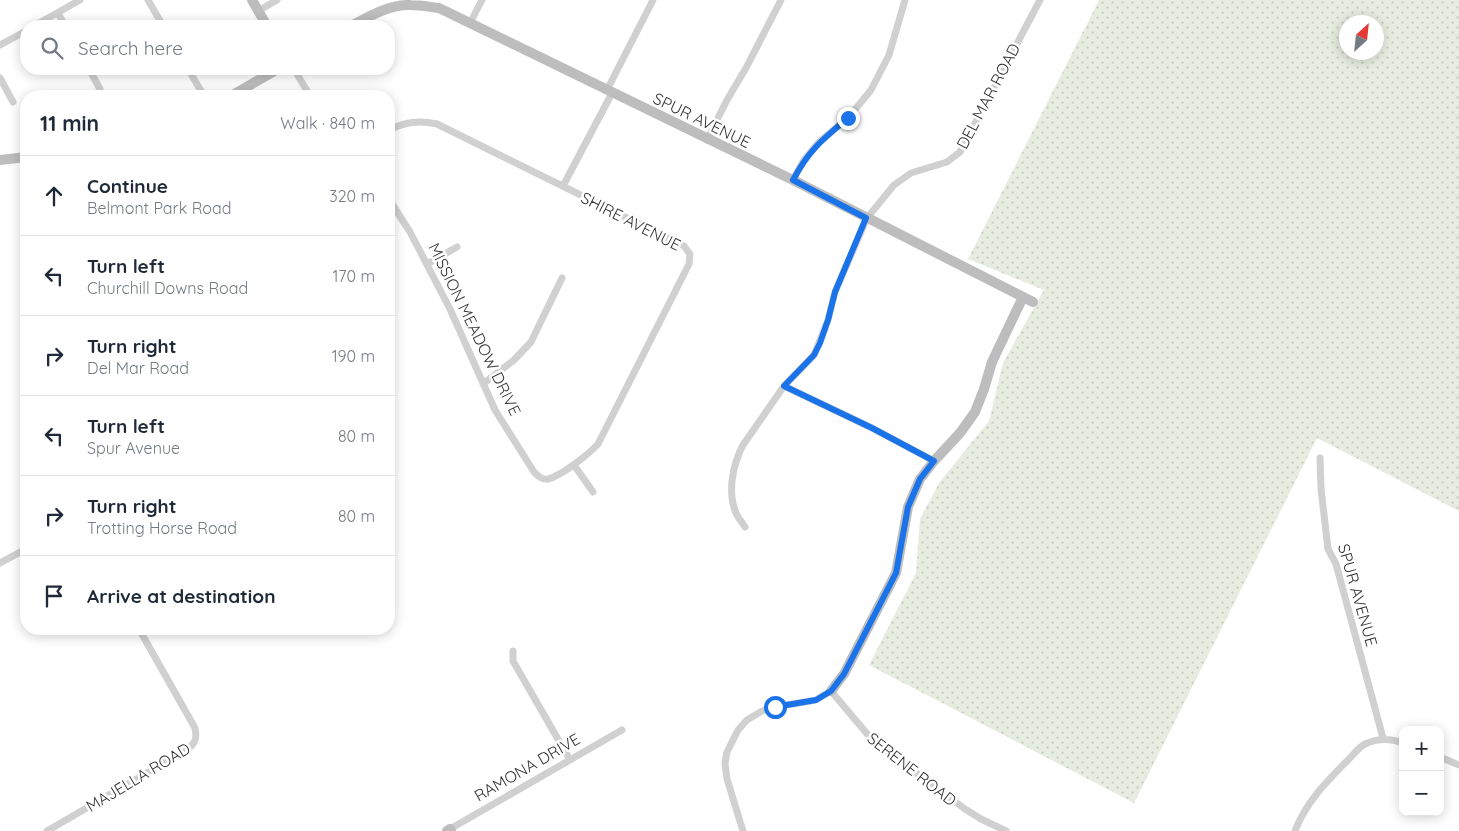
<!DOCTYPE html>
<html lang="en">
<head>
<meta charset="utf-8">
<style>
  :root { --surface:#fff; --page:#f2f2f3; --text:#1f2937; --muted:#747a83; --line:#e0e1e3 }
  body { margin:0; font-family:Quicksand,sans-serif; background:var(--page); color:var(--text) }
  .controls { position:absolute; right:15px; bottom:15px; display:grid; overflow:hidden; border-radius:10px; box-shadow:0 2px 12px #0003 }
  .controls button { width:45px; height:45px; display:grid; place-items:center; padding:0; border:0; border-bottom:1px solid var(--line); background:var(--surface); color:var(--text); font:25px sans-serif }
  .compass { position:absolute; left:1339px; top:15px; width:45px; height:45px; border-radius:50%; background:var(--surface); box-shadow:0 2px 12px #0003; rotate:27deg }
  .stop { position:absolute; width:15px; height:15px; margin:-11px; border:4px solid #1a73e8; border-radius:50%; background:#fff }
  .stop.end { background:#1a73e8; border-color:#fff; box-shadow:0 1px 5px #0008 }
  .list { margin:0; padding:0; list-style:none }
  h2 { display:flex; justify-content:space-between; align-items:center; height:65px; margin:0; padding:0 20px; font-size:21px }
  h2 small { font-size:16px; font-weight:400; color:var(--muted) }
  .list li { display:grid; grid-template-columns:32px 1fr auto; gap:15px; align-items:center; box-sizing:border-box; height:80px; padding:0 20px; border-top:1px solid var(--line) }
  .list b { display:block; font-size:19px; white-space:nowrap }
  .list p { margin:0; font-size:16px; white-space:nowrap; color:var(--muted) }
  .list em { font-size:16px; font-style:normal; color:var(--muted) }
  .icon { flex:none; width:28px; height:28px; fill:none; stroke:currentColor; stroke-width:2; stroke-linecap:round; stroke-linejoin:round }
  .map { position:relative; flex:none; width:1459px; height:831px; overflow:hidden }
  .search { position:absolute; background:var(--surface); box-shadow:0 2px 12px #0003; left:20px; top:20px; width:375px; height:55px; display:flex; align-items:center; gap:12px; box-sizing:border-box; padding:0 18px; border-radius:20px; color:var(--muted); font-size:19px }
  .panel { position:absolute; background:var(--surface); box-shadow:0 2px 12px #0003; left:20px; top:90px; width:375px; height:545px; border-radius:20px }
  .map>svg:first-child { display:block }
  .grass { fill:url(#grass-dots); fill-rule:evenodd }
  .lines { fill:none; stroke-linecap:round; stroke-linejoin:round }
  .street { stroke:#d0d0d0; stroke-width:7 }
  .secondary { stroke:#bdbdbd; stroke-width:10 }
  .route { stroke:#1a73e8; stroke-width:6 }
  .labels { text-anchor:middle; stroke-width:5; stroke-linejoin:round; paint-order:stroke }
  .street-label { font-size:16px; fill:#333; stroke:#fff }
</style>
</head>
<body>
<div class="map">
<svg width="1459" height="831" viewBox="0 0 1459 831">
  <defs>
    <pattern id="grass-dots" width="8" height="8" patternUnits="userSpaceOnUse" patternTransform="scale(1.25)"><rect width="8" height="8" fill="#e6ecdf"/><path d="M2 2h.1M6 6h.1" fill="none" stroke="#c6cbc0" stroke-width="1.8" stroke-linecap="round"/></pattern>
  </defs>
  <rect width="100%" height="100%" fill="#fff"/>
  <path class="grass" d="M1099,0H1459V511L1317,438L1134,803L869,665L916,573L920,519L939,483L989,421L1003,363L1044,290L968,259ZM1346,22H1376V52H1346Z"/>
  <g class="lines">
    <path class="street" d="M148,0L163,26
      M258,11L277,0
      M58,13L65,26
      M470,23L482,0
      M34,26L80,0
      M0,45L26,31
      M89,69L100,89L101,96
      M188,69L204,96
      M294,69L310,96
      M0,78L13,102
      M607,90L653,0
      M389,130C405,122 419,120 437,124L684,246L690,254L689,264L598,444C589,454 561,476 548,479C542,480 538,476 534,472L495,410L450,309L410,232L389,199
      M707,140L727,100L746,68L781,0
      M793,180L804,160L819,142L848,118L871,90L889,55L905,0
      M563,186L612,93
      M427,264L457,247
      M483,384L514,360L531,342L562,278
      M784,386L872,428L934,461
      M1320,458L1321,489L1328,549L1336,564L1383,738
      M574,465L593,492
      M745,527C742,522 738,518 736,513C727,492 733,464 743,445L784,386L814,355L828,320L835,292L867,218L894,185L911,173L947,162L960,152L1040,0
      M0,563L26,549
      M513,651V661L570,760
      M1440,757L1459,765
      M450,829L622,730
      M47,831L188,749C196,742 197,738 195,728L139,629
      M743,831L727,779L725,763L727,752L738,730L747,720L762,711L775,707L816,700L831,691L874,742L965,809L981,819L1006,831
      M1295,831C1306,802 1327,781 1348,760C1353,755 1359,747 1365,744C1378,738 1390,738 1403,743"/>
    <path class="secondary" d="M252,0L267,26
      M351,26C370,16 390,4 411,5C421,5 430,7 439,8L793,180L1033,302
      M231,96L278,69
      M0,160L26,157
      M831,691L844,674L896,573L908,507L920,479L934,461L960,433L975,412L984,389L992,362L1023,297
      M447,831L450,829L451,831"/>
  </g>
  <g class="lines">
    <path class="route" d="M775,707L816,700L831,691L844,674L896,573L908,507L920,479L934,461L872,428L784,386L814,355L820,343L828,320L835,292L866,218L793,180C809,150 822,140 848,118"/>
  </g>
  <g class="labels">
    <g class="street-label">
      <text transform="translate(988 96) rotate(-62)" y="6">DEL MAR ROAD</text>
      <text transform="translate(702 120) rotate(26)" y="6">SPUR AVENUE</text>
      <text transform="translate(631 221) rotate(27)" y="6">SHIRE AVENUE</text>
      <text transform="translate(475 329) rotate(64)" y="6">MISSION MEADOW DRIVE</text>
      <text transform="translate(1358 595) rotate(74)" y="6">SPUR AVENUE</text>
      <text transform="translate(527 767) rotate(-30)" y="6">RAMONA DRIVE</text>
      <text transform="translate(912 769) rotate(38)" y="6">SERENE ROAD</text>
      <text transform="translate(138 777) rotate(-31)" y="6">MAJELLA ROAD</text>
    </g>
  </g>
</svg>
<div class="controls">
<button>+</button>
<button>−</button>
</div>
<svg class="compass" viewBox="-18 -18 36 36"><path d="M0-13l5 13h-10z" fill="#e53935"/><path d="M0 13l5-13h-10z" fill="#747a83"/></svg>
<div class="stop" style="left:775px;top:707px"></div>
<div class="stop end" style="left:848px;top:118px"></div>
<div class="search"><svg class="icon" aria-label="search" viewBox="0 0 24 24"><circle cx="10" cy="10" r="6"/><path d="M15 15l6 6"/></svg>Search here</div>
<section class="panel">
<h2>11 min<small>Walk · 840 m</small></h2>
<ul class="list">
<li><svg class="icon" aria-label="ahead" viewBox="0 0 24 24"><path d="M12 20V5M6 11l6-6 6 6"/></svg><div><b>Continue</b><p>Belmont Park Road</p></div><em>320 m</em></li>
<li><svg class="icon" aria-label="left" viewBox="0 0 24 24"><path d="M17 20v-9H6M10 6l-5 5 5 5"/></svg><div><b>Turn left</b><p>Churchill Downs Road</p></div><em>170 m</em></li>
<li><svg class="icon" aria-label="right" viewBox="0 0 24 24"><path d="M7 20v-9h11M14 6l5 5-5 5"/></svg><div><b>Turn right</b><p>Del Mar Road</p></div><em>190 m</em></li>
<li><svg class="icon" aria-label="left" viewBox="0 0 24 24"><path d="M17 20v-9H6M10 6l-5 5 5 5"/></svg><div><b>Turn left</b><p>Spur Avenue</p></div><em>80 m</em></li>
<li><svg class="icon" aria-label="right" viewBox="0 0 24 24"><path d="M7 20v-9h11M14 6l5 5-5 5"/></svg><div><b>Turn right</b><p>Trotting Horse Road</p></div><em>80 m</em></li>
<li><svg class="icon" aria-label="arrive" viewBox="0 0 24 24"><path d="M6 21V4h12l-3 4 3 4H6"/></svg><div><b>Arrive at destination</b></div></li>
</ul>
</section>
</div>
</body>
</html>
